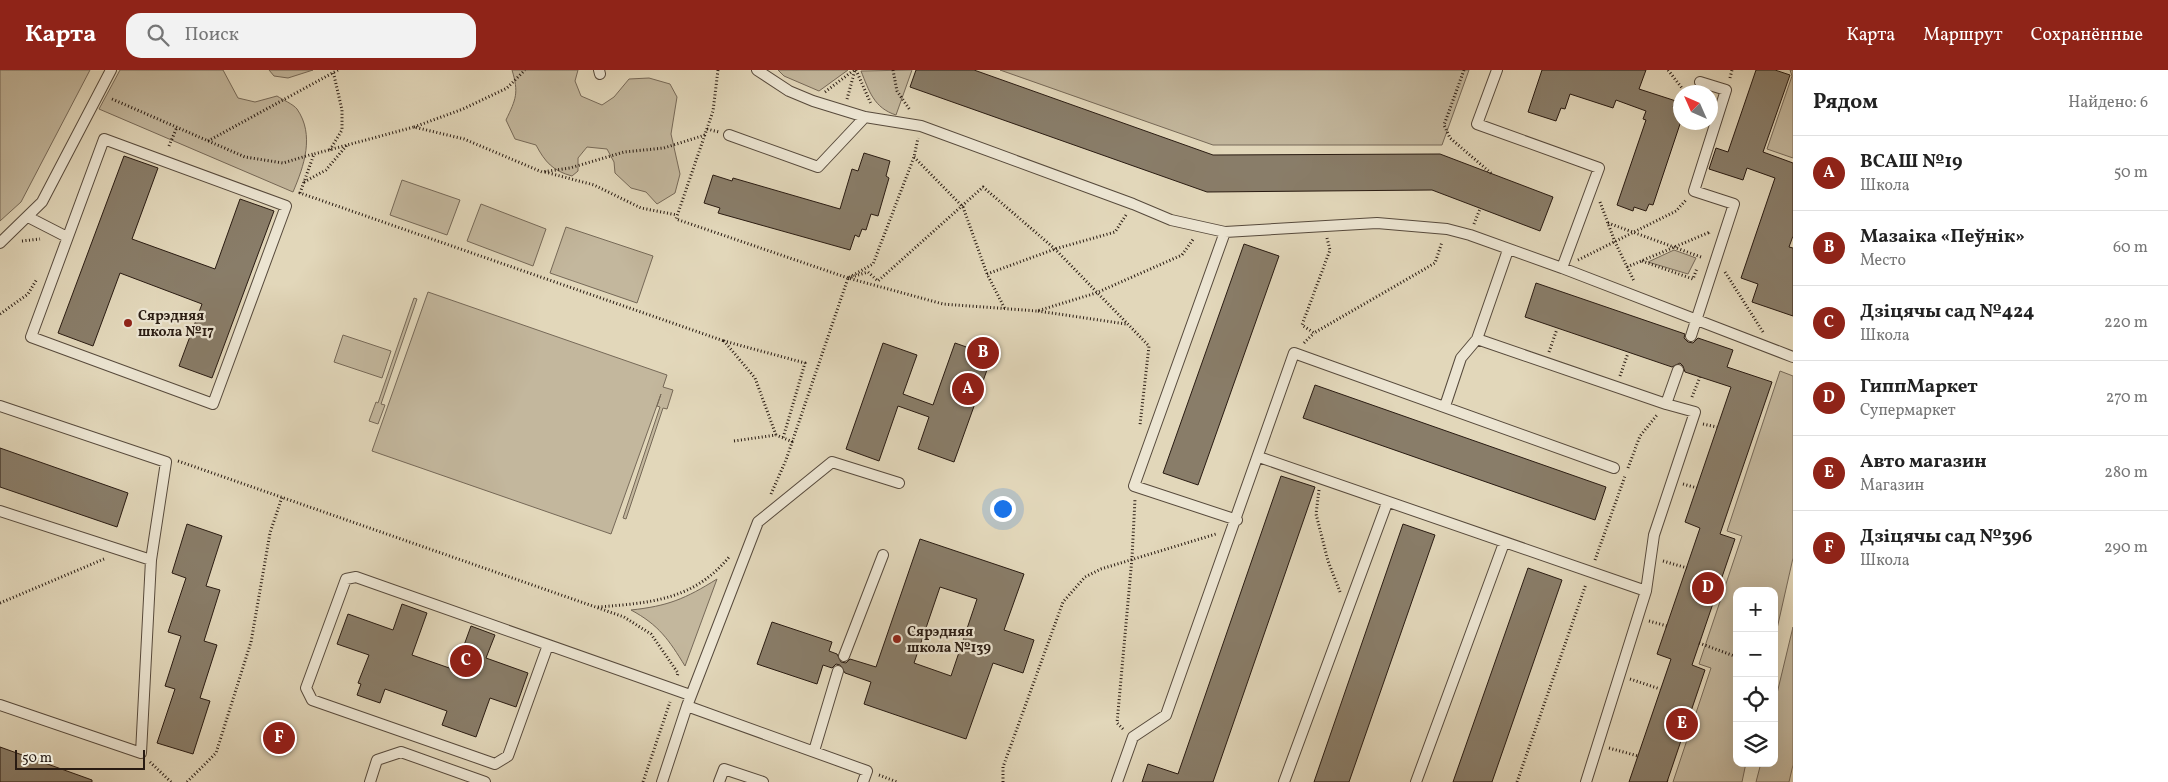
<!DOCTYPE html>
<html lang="ru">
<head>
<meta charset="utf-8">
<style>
  :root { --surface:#fff; --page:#f2f2f2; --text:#222; --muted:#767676; --line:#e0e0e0; --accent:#8f2418 }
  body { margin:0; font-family:Vollkorn,serif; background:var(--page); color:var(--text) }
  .controls { position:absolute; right:15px; bottom:15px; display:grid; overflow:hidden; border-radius:10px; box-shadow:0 5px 20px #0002 }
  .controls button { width:45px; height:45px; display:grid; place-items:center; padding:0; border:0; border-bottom:1px solid var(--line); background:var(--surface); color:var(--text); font:25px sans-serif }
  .compass { position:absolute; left:1673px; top:15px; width:45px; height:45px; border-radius:50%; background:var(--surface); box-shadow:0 5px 20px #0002; rotate:315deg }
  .scale { position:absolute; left:15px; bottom:12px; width:130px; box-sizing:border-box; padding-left:5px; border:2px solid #291b12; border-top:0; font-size:14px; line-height:18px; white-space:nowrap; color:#291b12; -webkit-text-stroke:4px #ece5d2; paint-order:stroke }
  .you { position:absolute; left:1002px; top:438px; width:18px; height:18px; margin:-12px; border:4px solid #fff; border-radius:50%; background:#1a73e8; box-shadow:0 0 0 8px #1a73e833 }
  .badge { display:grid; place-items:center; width:32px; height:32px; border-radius:50%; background:var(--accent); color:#fff; font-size:16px; font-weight:700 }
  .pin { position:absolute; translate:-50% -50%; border:2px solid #fff; box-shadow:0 1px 5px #0006 }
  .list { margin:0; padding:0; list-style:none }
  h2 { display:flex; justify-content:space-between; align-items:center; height:65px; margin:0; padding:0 20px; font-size:21px }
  h2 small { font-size:16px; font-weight:400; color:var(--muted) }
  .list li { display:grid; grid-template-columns:32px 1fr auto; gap:15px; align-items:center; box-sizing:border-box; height:75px; padding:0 20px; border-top:1px solid var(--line) }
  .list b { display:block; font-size:19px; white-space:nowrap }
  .list p { margin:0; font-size:16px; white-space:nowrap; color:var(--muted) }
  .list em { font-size:16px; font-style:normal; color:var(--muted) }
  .icon { flex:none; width:28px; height:28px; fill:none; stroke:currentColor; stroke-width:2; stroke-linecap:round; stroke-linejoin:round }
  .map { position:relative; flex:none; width:1793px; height:712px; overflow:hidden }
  header { display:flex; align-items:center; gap:30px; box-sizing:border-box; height:70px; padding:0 25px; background:var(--accent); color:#fff }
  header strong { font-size:24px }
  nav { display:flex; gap:28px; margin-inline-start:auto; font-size:18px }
  .search { width:350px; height:45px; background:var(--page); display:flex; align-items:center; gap:12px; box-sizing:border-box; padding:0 18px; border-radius:15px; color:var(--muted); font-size:19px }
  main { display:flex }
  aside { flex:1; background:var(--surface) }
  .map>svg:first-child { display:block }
  .green { fill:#c3b79d; stroke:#766958 }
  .building { fill:#897d69; stroke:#291b12; fill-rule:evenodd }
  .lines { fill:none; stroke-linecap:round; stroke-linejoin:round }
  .lane-casing { stroke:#574a3c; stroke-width:12 }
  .path { stroke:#291b12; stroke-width:3; stroke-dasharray:1 2.5; stroke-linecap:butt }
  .lane { stroke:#ece5d2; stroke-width:10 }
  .poi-dot { fill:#8f2418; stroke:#ece5d2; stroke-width:2 }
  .labels { text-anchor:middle; stroke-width:4.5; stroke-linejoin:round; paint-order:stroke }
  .poi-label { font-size:14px; font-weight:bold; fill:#291b12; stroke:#ece5d2; text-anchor:start }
</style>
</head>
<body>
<header>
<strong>Карта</strong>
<div class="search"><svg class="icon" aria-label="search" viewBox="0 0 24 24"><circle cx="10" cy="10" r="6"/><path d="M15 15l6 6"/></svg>Поиск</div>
<nav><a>Карта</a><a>Маршрут</a><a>Сохранённые</a></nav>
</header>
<main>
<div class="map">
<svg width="1793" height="712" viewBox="0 0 1793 712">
  <rect width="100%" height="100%" fill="#e2d7ba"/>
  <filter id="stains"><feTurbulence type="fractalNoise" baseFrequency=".004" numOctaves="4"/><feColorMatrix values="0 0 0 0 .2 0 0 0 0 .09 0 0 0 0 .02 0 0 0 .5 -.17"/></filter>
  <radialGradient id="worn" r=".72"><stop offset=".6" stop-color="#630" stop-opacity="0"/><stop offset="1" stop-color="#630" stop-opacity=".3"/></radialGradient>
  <path class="green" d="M0,0H90L21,132L0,151Z
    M120,0H223L238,28L255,32L277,26C283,30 293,34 297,39C315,65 304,96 293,122L99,39Z
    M269,0H313L288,8L274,6Z
    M512,0H578L575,11L581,26L602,35L614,27L629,9L649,8L670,14L677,27L671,64L680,104L675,123L657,134L646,122L631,118L615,103L614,92L607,79L587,77L578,88V101L572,106C553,101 545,92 536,75L515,69L506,50C516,29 519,23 512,0Z
    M778,0H848L819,21L784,6Z
    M912,0L896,45C874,38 869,21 861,1Z
    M1000,0H1469L1442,75H1213Z
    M1790,0H1793V88L1767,79L1792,6Z
    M402,110L460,130L447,165L390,145Z
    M481,134L546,159L533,196L467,171Z
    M566,157L653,186L637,233L550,203Z
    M1674,180L1696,188L1688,204L1648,192Z
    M428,222L667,305L663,317L673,320L667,339L663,338L626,449L623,448L660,337L657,336L661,324L611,464L372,381Z
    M414,228L417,229L381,334L385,335L378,354L369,351L376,332L378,333Z
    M343,265L391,281L382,308L334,292Z
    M1780,301L1793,306V488L1774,572V521H1737V693H1746L1742,712H1673L1711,598L1699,594L1742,466L1727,461Z
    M717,509L685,596C669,570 659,555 631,540C668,536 685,529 717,509Z
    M1793,557V695L1789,712H1756L1761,693H1774V636Z"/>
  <path class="building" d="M916,0H974L1213,85L1440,84L1553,127L1540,161L1432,120L1207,122L910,17Z
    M1542,0H1646L1639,19L1676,31L1673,37L1680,40V54L1653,135L1649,134L1646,141L1634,137L1633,141L1617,135L1646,50L1643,49L1646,41L1616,30L1613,38L1570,24L1565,39L1561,38L1556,51L1528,42Z
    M1756,0H1775L1790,5L1763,82L1793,93V166L1789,177L1793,178V246L1752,232L1758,214L1741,208L1775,108L1747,98L1743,110L1709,99L1716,78L1728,82Z
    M864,83L890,91L886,106L889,108L878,146L871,144L866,160L862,159L859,167L855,165L850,180L718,143L720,138L704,133L713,105L732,111L733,108L840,139L852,99L858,101Z
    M124,86L158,98L132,169L215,199L240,129L274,141L212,308L179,296L202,234L120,203L93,276L58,263Z
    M1244,174L1279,186L1198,415L1163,403Z
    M1536,213L1685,264L1684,268L1688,272L1693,273L1698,268L1733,280L1727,297L1772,312L1720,464L1735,469L1692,595L1705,600L1667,712H1629L1671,589L1657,584L1700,458L1685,452L1731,317L1685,302L1683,296L1680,293L1672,297L1525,247Z
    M883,273L917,285L903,324L933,335L955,273L992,286L954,392L918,379L929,347L898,336L879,391L846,379Z
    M1315,315L1606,417L1595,450L1303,348Z
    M0,378L128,423L117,457L0,417Z
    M1281,406L1315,417L1213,712H1142L1148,694L1178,704Z
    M187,454L222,466L206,516L220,520L204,571L217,575L200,628L210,631L193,684L157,673L175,619L165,616L181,566L168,562L186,508L172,503Z
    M1403,454L1435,465L1349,712H1314Z
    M920,469L1024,504L1004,560L1034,570L1023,603L993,593L966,669L864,634L871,612L845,603L840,595L836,594L832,598L823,595L817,614L757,594L772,552L832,572L829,581L837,584L841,592L846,593L850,589L876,597ZM940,517L977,529L951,606L914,593Z
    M1528,498L1562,510L1492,712H1453Z
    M402,534L427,543L412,585L455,600L471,556L495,565L486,588L528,603L516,637L490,628L476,667L442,655L447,641L385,619L380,633L357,625L361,614L358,613L369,585L337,574L348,544L393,560Z
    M0,677L92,710V712H0Z"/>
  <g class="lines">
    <g class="lane-casing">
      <path id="lane" d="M599,0L600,4
        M757,0L789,21L813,31L865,47L921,56L1133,134L1171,150L1225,162L1377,153L1447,159L1470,165L1562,198L1793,287
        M1497,0L1477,54L1599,98L1562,198
        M729,65L818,97L865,47
        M104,69L286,136L213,334L31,267Z
        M28,147L67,167
        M1225,162L1134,416L1237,450
        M0,173L42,132L111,0
        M1691,266L1734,134L1694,121L1726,20L1700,12
        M1477,269L1666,334L1695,342L1654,465L1646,521L1586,712
        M1666,334L1678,300
        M0,336L166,392L151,490
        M1445,336L1461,288L1477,269L1508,180
        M1259,387L1646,521
        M0,441L151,490L141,683L0,635
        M548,575L508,686L495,694L312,630L306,618L346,509L356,507L690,625
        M844,586L883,485
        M687,636L758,452L832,392L899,413
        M814,681L838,601
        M370,712L377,690L401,682L485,712
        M662,712L687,636L867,701L863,712
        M719,712L724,699L763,712
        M1117,712L1133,667L1166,645L1294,283L1614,398
        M1284,712L1387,433
        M1416,712L1504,473"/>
    </g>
    <path class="path" d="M718,0L713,41L676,149L848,208L943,234L1037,241L1096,223L1182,185L1194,168
      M856,0L871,34
      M893,0L897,21L910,40
      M1464,0L1444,55L1450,68L1492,104
      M1668,0L1685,22
      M1730,8L1732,0
      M825,22L854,0
      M112,29L245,87L283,93L313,84
      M847,29L855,0
      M414,57L463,39L507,18L525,0
      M707,59L719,62
      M705,65L664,78L624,82L570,98L542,102L464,69L414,57L314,84L300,123L724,271
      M208,71L338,0
      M169,76L177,57
      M330,80L342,60V40L333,1
      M914,87L963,137L987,204L1005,239
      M545,102L594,115L641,138L677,145
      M304,112L326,100L347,75
      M1600,132L1615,172L1634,211
      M1608,153L1701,187
      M1474,154L1480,139
      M1327,168L1330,180L1302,255L1314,263L1435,193L1442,172
      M22,171L40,169
      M1578,190L1676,141L1686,130
      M1642,191L1693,209L1697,198
      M1627,197L1710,162L1709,163
      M1725,202L1763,262
      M987,204L1055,179L1115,162L1126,145
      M848,208L868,202L878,211L983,117L1055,179L1149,276L1140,355
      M1038,241L1126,254
      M0,244L28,224L37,209
      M1304,273L1314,263
      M1549,282L1557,259
      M1620,306L1628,283
      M1692,327L1700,307
      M1703,354L1717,357
      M776,365L755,308L724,271L805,293L783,368
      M734,371L776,365L793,372
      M178,391L624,547L651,564L678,603L677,607
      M1628,398L1640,366L1657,345
      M1683,414L1697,418
      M1319,420L1316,444L1328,491L1340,522
      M771,424L786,390L848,208L873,194L914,87L918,68
      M1595,490L1625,406
      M1663,491L1687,498
      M0,533L104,489
      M598,537C650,533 694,530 729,487
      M1649,551L1667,556
      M1699,573L1737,587
      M1774,601L1776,602
      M1630,609L1660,619
      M1123,659L1117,653L1132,488L1135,429
      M1609,678L1638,686
      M150,692L171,712
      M879,705L897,712
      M1667,711L1670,712
      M187,712L216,683L251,572L270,463L282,427
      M643,712L670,632
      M1003,712V697L1063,532L1085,507L1101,499L1216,464
      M1517,712L1586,514"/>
    <use href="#lane" class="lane"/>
  </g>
  <g class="poi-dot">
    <circle cx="128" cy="253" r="5"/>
    <circle cx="897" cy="569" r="5"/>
  </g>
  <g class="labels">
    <g class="poi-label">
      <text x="138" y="250">Сярэдняя<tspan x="138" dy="16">школа №17</tspan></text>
      <text x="907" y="566">Сярэдняя<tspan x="907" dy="16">школа №139</tspan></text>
    </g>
  </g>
  <rect width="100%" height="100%" filter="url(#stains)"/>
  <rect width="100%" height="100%" fill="url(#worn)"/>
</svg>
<div class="controls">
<button>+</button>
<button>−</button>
<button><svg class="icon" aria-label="locate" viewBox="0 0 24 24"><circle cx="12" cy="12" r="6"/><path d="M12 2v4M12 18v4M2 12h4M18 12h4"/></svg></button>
<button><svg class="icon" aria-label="layers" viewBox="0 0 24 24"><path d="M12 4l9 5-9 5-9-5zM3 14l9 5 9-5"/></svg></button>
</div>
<svg class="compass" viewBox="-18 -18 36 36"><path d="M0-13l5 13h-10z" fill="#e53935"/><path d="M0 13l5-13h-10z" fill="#767676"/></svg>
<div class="scale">50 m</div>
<div class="you"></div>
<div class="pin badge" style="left:968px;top:319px">A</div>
<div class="pin badge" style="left:983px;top:283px">B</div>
<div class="pin badge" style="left:466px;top:591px">C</div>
<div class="pin badge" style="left:1708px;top:518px">D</div>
<div class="pin badge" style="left:1682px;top:654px">E</div>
<div class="pin badge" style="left:279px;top:668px">F</div>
</div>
<aside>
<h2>Рядом<small>Найдено: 6</small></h2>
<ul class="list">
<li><span class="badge">A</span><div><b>ВСАШ №19</b><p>Школа</p></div><em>50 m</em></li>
<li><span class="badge">B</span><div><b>Мазаіка «Пеўнік»</b><p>Место</p></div><em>60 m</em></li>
<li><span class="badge">C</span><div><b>Дзіцячы сад №424</b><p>Школа</p></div><em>220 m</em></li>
<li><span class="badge">D</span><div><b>ГиппМаркет</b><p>Супермаркет</p></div><em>270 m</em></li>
<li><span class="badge">E</span><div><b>Авто магазин</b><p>Магазин</p></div><em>280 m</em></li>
<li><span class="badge">F</span><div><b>Дзіцячы сад №396</b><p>Школа</p></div><em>290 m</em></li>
</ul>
</aside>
</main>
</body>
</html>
